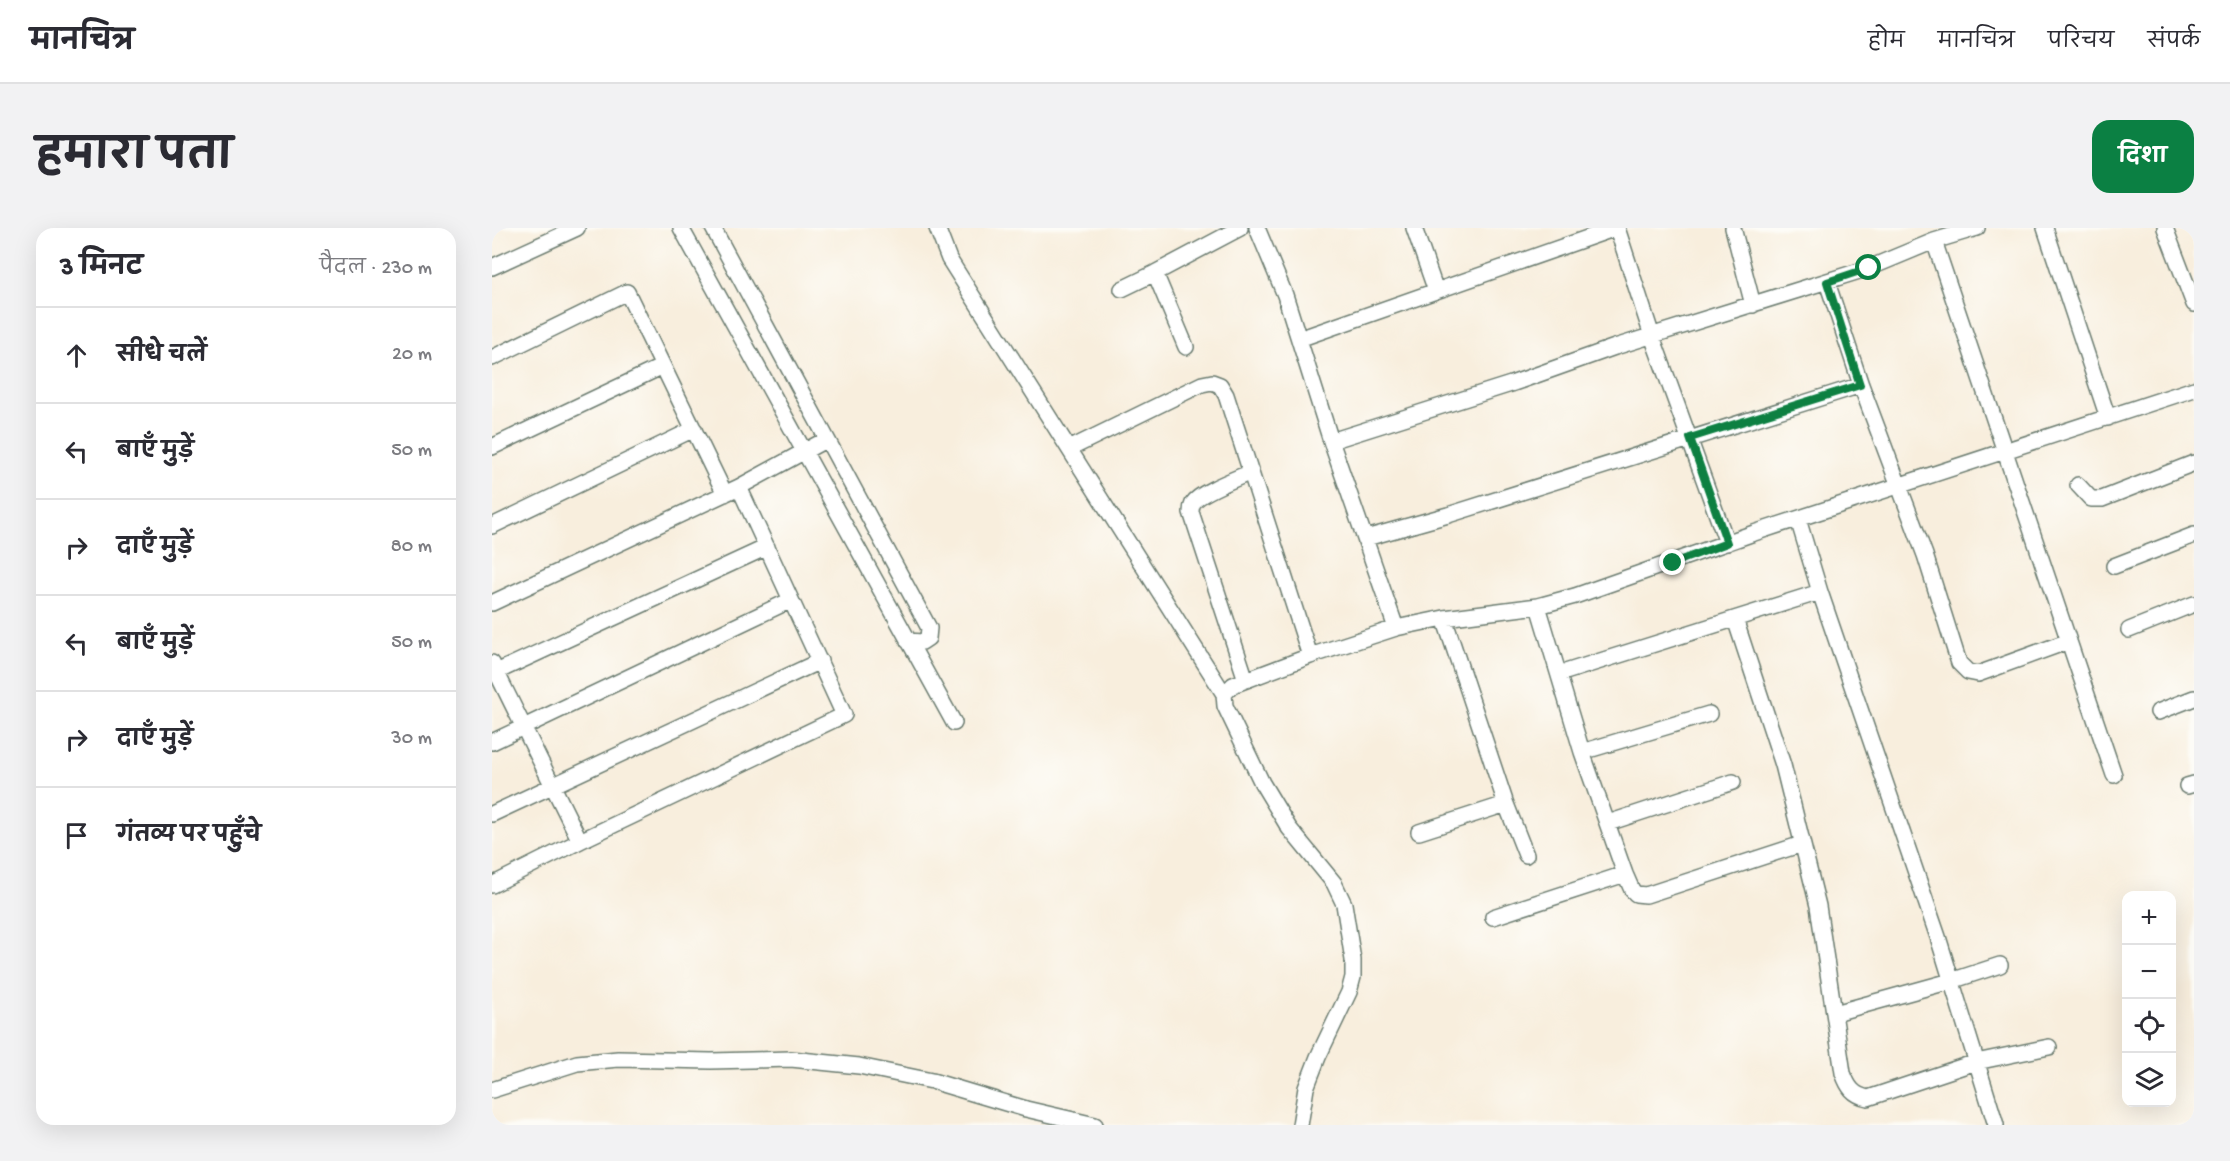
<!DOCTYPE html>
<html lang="hi">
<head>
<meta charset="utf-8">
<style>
  :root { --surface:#fff; --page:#f2f2f3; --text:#2b2b33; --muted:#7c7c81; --line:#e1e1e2; --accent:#0b8043 }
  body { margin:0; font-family:"Gochi Hand","Playpen Sans Deva",sans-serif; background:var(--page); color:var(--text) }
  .controls { position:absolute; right:18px; bottom:18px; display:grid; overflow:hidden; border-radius:12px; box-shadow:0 6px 24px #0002 }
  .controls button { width:54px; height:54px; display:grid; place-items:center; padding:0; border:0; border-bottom:2px solid var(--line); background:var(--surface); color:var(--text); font:30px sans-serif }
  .stop { position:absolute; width:18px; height:18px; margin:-14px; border:4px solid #0b8043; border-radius:50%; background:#fff }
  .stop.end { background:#0b8043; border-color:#fff; box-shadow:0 2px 6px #0008 }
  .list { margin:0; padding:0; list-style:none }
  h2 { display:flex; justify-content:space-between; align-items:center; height:78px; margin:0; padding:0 24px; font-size:26px }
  h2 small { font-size:20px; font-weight:400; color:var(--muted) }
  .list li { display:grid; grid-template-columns:39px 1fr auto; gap:18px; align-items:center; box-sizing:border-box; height:96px; padding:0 24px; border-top:2px solid var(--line) }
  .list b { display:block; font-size:22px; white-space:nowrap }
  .list em { font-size:20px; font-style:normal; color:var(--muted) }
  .icon { flex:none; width:33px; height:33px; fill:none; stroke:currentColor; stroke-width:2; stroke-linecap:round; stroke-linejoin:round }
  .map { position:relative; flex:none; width:1702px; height:897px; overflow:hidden; border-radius:18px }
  header { display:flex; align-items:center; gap:36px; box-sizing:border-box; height:84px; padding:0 30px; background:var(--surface); border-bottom:2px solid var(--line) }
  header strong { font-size:28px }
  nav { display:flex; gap:33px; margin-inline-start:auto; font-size:21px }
  .intro { display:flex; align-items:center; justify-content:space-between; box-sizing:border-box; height:144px; padding:0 36px }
  h1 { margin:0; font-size:42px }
  .button { padding:15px 27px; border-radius:18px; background:var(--accent); color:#fff; font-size:21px; font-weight:700 }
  main { display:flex; gap:36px; padding:0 36px }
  aside { flex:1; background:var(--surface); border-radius:18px; box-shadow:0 6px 24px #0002 }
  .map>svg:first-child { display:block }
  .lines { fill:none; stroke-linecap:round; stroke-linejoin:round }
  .street-casing { stroke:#6b7b6f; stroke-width:18 }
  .street { stroke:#fff; stroke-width:15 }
  .route { stroke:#0b8043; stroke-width:8 }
</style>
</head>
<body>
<header>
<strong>मानचित्र</strong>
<nav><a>होम</a><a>मानचित्र</a><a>परिचय</a><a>संपर्क</a></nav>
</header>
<div class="intro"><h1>हमारा पता</h1><a class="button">दिशा</a></div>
<main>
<aside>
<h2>3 मिनट<small>पैदल · 230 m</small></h2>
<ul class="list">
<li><svg class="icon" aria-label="ahead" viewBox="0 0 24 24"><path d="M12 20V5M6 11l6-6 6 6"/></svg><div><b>सीधे चलें</b></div><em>20 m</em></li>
<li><svg class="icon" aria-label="left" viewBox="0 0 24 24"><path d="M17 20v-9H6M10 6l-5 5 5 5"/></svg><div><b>बाएँ मुड़ें</b></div><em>50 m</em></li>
<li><svg class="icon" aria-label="right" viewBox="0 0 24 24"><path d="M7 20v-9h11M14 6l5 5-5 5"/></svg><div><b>दाएँ मुड़ें</b></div><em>80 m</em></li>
<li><svg class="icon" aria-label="left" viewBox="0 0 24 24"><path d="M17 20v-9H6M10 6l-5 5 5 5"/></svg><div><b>बाएँ मुड़ें</b></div><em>50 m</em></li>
<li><svg class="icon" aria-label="right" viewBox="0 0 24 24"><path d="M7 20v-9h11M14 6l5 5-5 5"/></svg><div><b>दाएँ मुड़ें</b></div><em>30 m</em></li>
<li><svg class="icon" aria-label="arrive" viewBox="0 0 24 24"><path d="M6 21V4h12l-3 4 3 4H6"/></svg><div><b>गंतव्य पर पहुँचे</b></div></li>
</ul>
</aside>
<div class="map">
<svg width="1702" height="897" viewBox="0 0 1702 897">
  <rect width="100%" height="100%" fill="#fdfcf7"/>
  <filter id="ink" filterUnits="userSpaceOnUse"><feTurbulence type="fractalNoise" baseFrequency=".0167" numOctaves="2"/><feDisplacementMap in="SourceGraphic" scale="12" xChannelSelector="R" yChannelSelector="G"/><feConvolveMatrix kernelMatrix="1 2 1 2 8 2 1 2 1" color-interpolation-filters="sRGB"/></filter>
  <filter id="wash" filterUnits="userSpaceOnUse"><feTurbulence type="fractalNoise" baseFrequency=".008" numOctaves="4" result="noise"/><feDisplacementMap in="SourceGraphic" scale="24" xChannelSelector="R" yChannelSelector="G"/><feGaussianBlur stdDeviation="1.35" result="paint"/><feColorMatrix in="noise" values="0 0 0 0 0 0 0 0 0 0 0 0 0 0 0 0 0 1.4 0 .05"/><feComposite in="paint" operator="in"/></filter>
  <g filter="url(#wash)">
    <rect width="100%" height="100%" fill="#f8eedd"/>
  </g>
  <g filter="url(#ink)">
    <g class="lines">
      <g class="street-casing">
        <path id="street" d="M189,0L462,495
          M221,0L437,400L436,410L430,414L416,413
          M445,0L457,31L732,466
          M765,0L793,67L839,213L904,400
          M922,0L944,63
          M1125,0L1160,108L1235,315
          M1241,0L1261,77
          M1553,0L1616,190
          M1673,0L1702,76
          M1442,13L1622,547
          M0,39L85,0
          M663,45L694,119
          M1335,54L1369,157L1433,327L1467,435L1476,444L1486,446L1577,413
          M630,61L663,45L748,0
          M807,111L1124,0
          M0,130L135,64L233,266
          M839,213L1019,156L1123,119L1377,40L1442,13L1485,0
          M0,219L171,138
          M577,221L710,156L720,154L728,157L734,167L818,428
          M1586,257L1599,271H1610L1702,235
          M0,298L202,201
          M874,310L956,287L1369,157
          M1622,338L1702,307
          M1328,364L1446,709L1504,897
          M0,375L247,259L335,211
          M1046,378L1090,524L1133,646L1140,662L1144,666L1154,667L1310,616
          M952,390L1014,576L1034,627
          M1243,391L1291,537L1326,678L1351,845C1356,859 1361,867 1376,870L1484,834L1557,819
          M1637,402L1702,376
          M0,435L88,613L352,487L247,259
          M0,446L275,319
          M1067,446L1328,364L1306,291
          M754,452L699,284C699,280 699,279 701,275C708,264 746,250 759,244
          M1666,484L1702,470
          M0,514L299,372
          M1090,524L1217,486
          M1695,558L1702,556
          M0,586L328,433
          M1116,595L1241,554
          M927,604L1014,576
          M0,657L88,613
          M1001,689L1133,646
          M1343,785L1459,753L1508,737
          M0,862L85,835L126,831L219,833L299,831L367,838L440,853L534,881L603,897
          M808,897L814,860L826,829L857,764L861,749V732L852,676L842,655L797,600L770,555L733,478L732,466L741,457L818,428L904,400L952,390L1046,378L1083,368L1262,305L1702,161"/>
      </g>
      <use href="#street" class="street"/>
    </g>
  </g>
  <g class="lines" filter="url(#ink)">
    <path class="route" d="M1181,335L1235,315L1198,210L1368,157L1335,54L1377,40"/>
  </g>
</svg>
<div class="controls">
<button>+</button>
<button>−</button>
<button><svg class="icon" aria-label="locate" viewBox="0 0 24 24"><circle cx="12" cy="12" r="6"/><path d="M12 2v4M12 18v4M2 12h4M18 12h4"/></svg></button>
<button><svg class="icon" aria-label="layers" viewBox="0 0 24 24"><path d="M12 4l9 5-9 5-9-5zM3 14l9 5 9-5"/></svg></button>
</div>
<div class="stop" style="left:1377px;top:40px"></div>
<div class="stop end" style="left:1181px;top:335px"></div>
</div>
</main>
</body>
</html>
